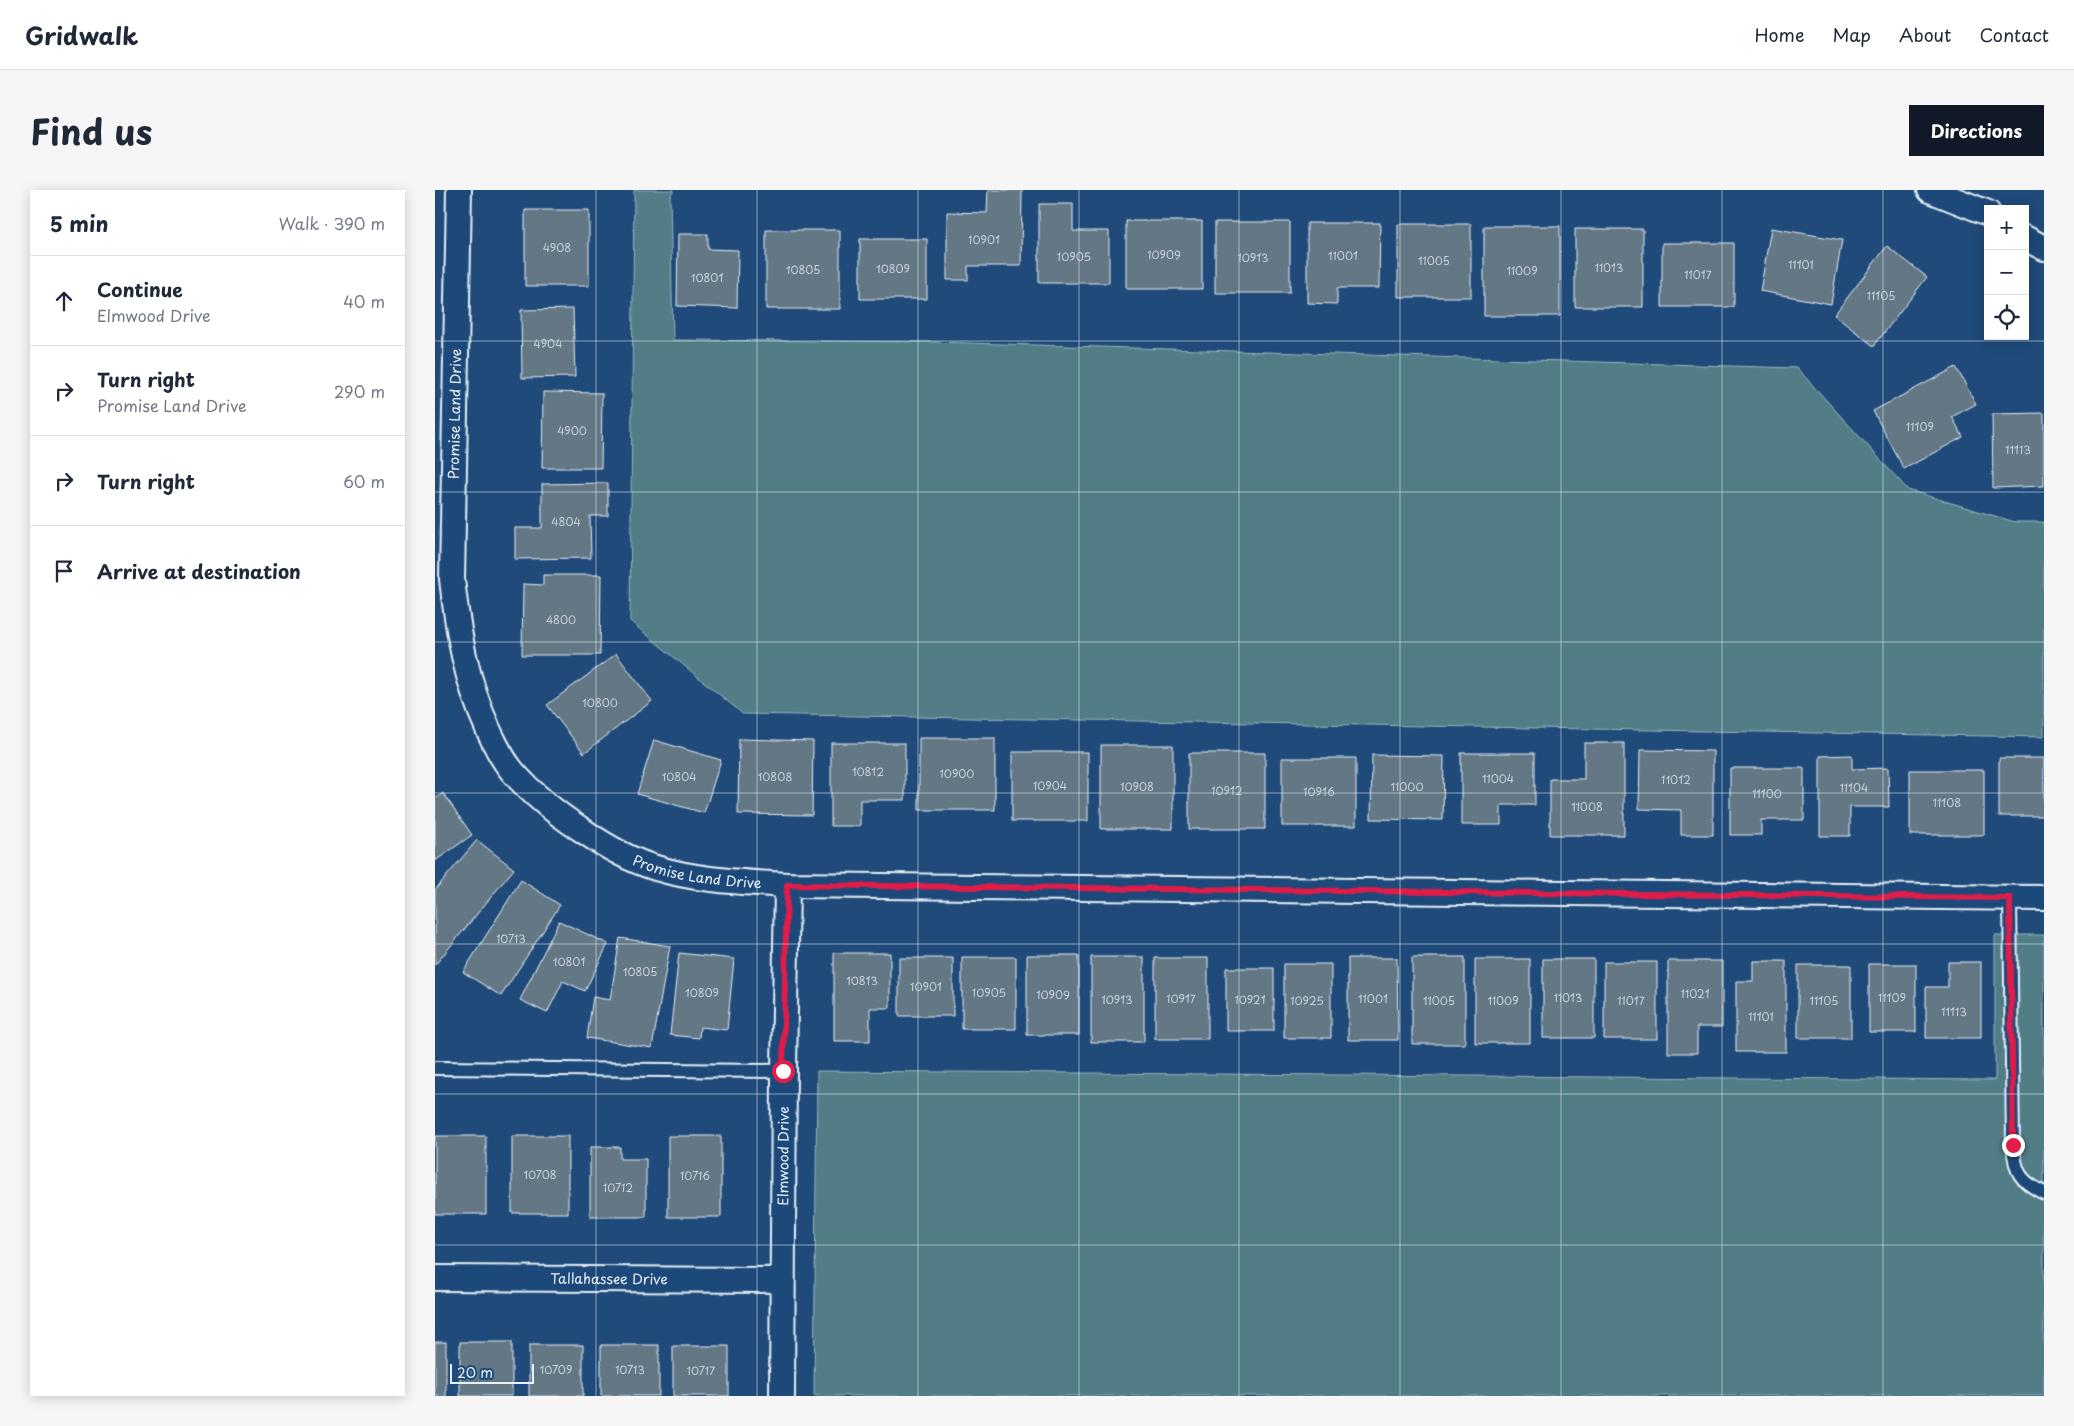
<!DOCTYPE html>
<html lang="en">
<head>
<meta charset="utf-8">
<style>
  :root { --surface:#fff; --page:#f6f6f7; --text:#1f2937; --muted:#747a83; --line:#e0e1e3; --accent:#111827 }
  body { margin:0; font-family:"Playpen Sans",sans-serif; background:var(--page); color:var(--text) }
  .controls { position:absolute; right:15px; top:15px; display:grid; overflow:hidden; border-radius:0px; box-shadow:0 2px 12px #0003 }
  .controls button { width:45px; height:45px; display:grid; place-items:center; padding:0; border:0; border-bottom:1px solid var(--line); background:var(--surface); color:var(--text); font:25px sans-serif }
  .scale { position:absolute; left:15px; bottom:12px; width:84px; box-sizing:border-box; padding-left:5px; border:2px solid #e8f1f8; border-top:0; font-size:14px; line-height:18px; white-space:nowrap; color:#e8f1f8; -webkit-text-stroke:4px #1f4a7a; paint-order:stroke }
  .stop { position:absolute; width:15px; height:15px; margin:-11px; border:4px solid #e11d48; border-radius:50%; background:#fff }
  .stop.end { background:#e11d48; border-color:#fff; box-shadow:0 1px 5px #0008 }
  .list { margin:0; padding:0; list-style:none }
  h2 { display:flex; justify-content:space-between; align-items:center; height:65px; margin:0; padding:0 20px; font-size:21px }
  h2 small { font-size:16px; font-weight:400; color:var(--muted) }
  .list li { display:grid; grid-template-columns:32px 1fr auto; gap:15px; align-items:center; box-sizing:border-box; height:90px; padding:0 20px; border-top:1px solid var(--line) }
  .list b { display:block; font-size:19px; white-space:nowrap }
  .list p { margin:0; font-size:16px; white-space:nowrap; color:var(--muted) }
  .list em { font-size:16px; font-style:normal; color:var(--muted) }
  .icon { flex:none; width:28px; height:28px; fill:none; stroke:currentColor; stroke-width:2; stroke-linecap:round; stroke-linejoin:round }
  .map { position:relative; flex:none; width:1609px; height:1206px; overflow:hidden; border-radius:0px }
  header { display:flex; align-items:center; gap:30px; box-sizing:border-box; height:70px; padding:0 25px; background:var(--surface); border-bottom:1px solid var(--line) }
  header strong { font-size:24px }
  nav { display:flex; gap:28px; margin-inline-start:auto; font-size:18px }
  .intro { display:flex; align-items:center; justify-content:space-between; box-sizing:border-box; height:120px; padding:0 30px }
  h1 { margin:0; font-size:35px }
  .button { padding:12px 22px; border-radius:0px; background:var(--accent); color:#fff; font-size:18px; font-weight:700 }
  main { display:flex; gap:30px; padding:0 30px }
  aside { flex:1; background:var(--surface); border-radius:0px; box-shadow:0 2px 12px #0003 }
  .map>svg:first-child { display:block }
  .green { fill:#517d86; stroke:#9cb7bf }
  .building { fill:#647785; stroke:#e8f1f8 }
  .lines { fill:none; stroke-linecap:round; stroke-linejoin:round }
  .service-casing { stroke:#e8f1f8; stroke-width:16 }
  .minor-casing { stroke:#e8f1f8; stroke-width:28 }
  .service { stroke:#1f4a7a; stroke-width:12 }
  .minor { stroke:#1f4a7a; stroke-width:24 }
  .route { stroke:#e11d48; stroke-width:6 }
  .grid { fill:none; stroke:#e8f1f8; stroke-width:1; stroke-opacity:0.55 }
  .labels { text-anchor:middle; stroke-width:4; stroke-linejoin:round; paint-order:stroke }
  .number-label { font-size:11px; fill:#c7d2db }
  .street-label { font-size:14px; fill:#e8f1f8; stroke:#1f4a7a }
</style>
</head>
<body>
<header>
<strong>Gridwalk</strong>
<nav><a>Home</a><a>Map</a><a>About</a><a>Contact</a></nav>
</header>
<div class="intro"><h1>Find us</h1><a class="button">Directions</a></div>
<main>
<aside>
<h2>5 min<small>Walk · 390 m</small></h2>
<ul class="list">
<li><svg class="icon" aria-label="ahead" viewBox="0 0 24 24"><path d="M12 20V5M6 11l6-6 6 6"/></svg><div><b>Continue</b><p>Elmwood Drive</p></div><em>40 m</em></li>
<li><svg class="icon" aria-label="right" viewBox="0 0 24 24"><path d="M7 20v-9h11M14 6l5 5-5 5"/></svg><div><b>Turn right</b><p>Promise Land Drive</p></div><em>290 m</em></li>
<li><svg class="icon" aria-label="right" viewBox="0 0 24 24"><path d="M7 20v-9h11M14 6l5 5-5 5"/></svg><div><b>Turn right</b></div><em>60 m</em></li>
<li><svg class="icon" aria-label="arrive" viewBox="0 0 24 24"><path d="M6 21V4h12l-3 4 3 4H6"/></svg><div><b>Arrive at destination</b></div></li>
</ul>
</aside>
<div class="map">
<svg width="1609" height="1206" viewBox="0 0 1609 1206">
  <rect width="100%" height="100%" fill="#1f4a7a"/>
  <filter id="ink" filterUnits="userSpaceOnUse"><feTurbulence type="fractalNoise" baseFrequency=".02" numOctaves="2"/><feDisplacementMap in="SourceGraphic" scale="10" xChannelSelector="R" yChannelSelector="G"/><feConvolveMatrix kernelMatrix="1 2 1 2 8 2 1 2 1" color-interpolation-filters="sRGB"/></filter>
  <g filter="url(#ink)">
    <path class="green" d="M199,0H239L235,6L238,150L500,152L1362,178L1473,300L1580,332H1609V547L308,524L195,431Z
      M1560,745H1609V1206H379L382,881L1560,890Z"/>
    <path class="building" d="M553,0H587L586,76H533V90H512V22L552,23Z
      M604,14H638V41H674V93H604Z
      M90,20H154V96H90Z
      M691,31H767V99H691Z
      M780,32H855V103H780Z
      M872,33H945L944,98H902V114L872,113Z
      M963,34H1036V107H963Z
      M1049,36H1125V126H1049Z
      M1336,38L1407,50L1396,114L1325,101Z
      M1140,39H1208V117H1140Z
      M331,40H405V119H331Z
      M243,44H273V59L303,60L302,118L242,116Z
      M425,49H492V109H425Z
      M1227,53H1299V117H1227Z
      M1452,56L1492,87L1439,156L1399,125Z
      M138,119L140,187L87,188L86,120Z
      M1521,177L1541,214L1517,227L1528,247L1469,279L1438,221Z
      M108,202L167,203L166,278H107Z
      M1609,223V296L1558,298L1557,224Z
      M173,293V326H155L156,368L80,369V338H107V294Z
      M108,385H166L165,465H87L88,394L108,395Z
      M181,464L217,511L149,563L112,515Z
      M484,548H560V620H484Z
      M304,549L378,551L377,625L303,624Z
      M219,550L286,570L269,623L202,604Z
      M396,553H470V610H425V636H396Z
      M1149,553H1189V645H1115V589H1149Z
      M666,555H738V639H666Z
      M1205,560L1278,561V645H1246V620L1204,619Z
      M577,562H653V631H577Z
      M754,563H830V639H754Z
      M1026,563H1100V615H1066V635H1026Z
      M937,565L1009,566L1008,630L936,629Z
      M1417,565V579L1453,578L1454,617H1415V646H1385V566Z
      M847,568H921V636H847Z
      M1564,568H1609V626H1564Z
      M1295,578H1369V630H1326V645H1295Z
      M1475,580H1549V645H1475Z
      M8,603L37,645L0,671V609Z
      M42,650L79,679L0,775V700Z
      M86,690L125,715L66,806L28,782Z
      M124,731L173,754L150,801L128,791L112,823L85,810Z
      M185,748L235,756L217,858L152,848L158,807L175,810Z
      M244,763L299,769L292,840L265,837L264,848L235,845Z
      M399,763H455V818H435V851H399Z
      M592,765H644V845H592Z
      M527,767H581V839H527Z
      M656,767H709V852H656Z
      M977,767H1030V854H977Z
      M464,768H518V826H464Z
      M720,768H773V849H720Z
      M913,768H962L963,850H913Z
      M1040,769H1095V853H1040Z
      M1108,769H1159V848H1108Z
      M1233,771H1287V837H1262V863H1233Z
      M1318,771H1351V862H1301V791H1318Z
      M1169,772H1222V849H1169Z
      M1513,772H1546V848H1491V797H1513Z
      M849,774H896V848H849Z
      M1434,774H1481V842H1434Z
      M1363,775H1416V848H1363Z
      M791,778H839V841H791Z
      M0,946H51V1024H0Z
      M77,946H133V1023H77Z
      M233,946H286V1027H233Z
      M155,957H185V969H211V1027H155Z
      M0,1152H11V1206H0Z
      M25,1152H77V1206H25Z
      M94,1155H148V1206H94Z
      M166,1155H224V1206H166Z
      M238,1156H294V1206H238Z"/>
    <g class="lines">
      <g class="service-casing">
        <path id="service" d="M1575,708L1578,955C1580,981 1584,991 1609,1003
          M0,878L349,881"/>
      </g>
      <g class="minor-casing">
        <g id="minor">
          <path id="s1" d="M24,0L17,389C23,442 31,491 53,539C60,554 67,569 78,582C98,605 122,624 147,640C170,656 194,670 221,678C264,691 309,692 352,695L1609,708"/>
          <path d="M1495,0L1553,23"/>
          <path d="M1590,48L1609,58"/>
          <path id="s2" d="M0,1088L347,1090"/>
          <path id="s3" d="M347,1206L349,881L352,695"/>
        </g>
      </g>
      <use href="#service" class="service"/>
      <use href="#minor" class="minor"/>
    </g>
  </g>
  <g class="lines" filter="url(#ink)">
    <path class="route" d="M348,881L352,695L1575,708L1578,955"/>
  </g>
  <path class="grid" d="M161,0V1206M322,0V1206M483,0V1206M644,0V1206M804,0V1206M965,0V1206M1126,0V1206M1287,0V1206M1448,0V1206M0,151H1609M0,302H1609M0,452H1609M0,603H1609M0,754H1609M0,904H1609M0,1055H1609"/>
  <g class="labels">
    <g class="number-label">
      <text x="549" y="54">10901</text>
      <text x="122" y="62">4908</text>
      <text x="729" y="69">10909</text>
      <text x="908" y="70">11001</text>
      <text x="639" y="71">10905</text>
      <text x="818" y="72">10913</text>
      <text x="999" y="75">11005</text>
      <text x="1366" y="79">11101</text>
      <text x="1174" y="82">11013</text>
      <text x="458" y="83">10809</text>
      <text x="368" y="84">10805</text>
      <text x="1087" y="85">11009</text>
      <text x="1263" y="89">11017</text>
      <text x="272" y="92">10801</text>
      <text x="1446" y="110">11105</text>
      <text x="113" y="158">4904</text>
      <text x="1485" y="241">11109</text>
      <text x="137" y="245">4900</text>
      <text x="1583" y="264">11113</text>
      <text x="131" y="336">4804</text>
      <text x="126" y="434">4800</text>
      <text x="165" y="517">10800</text>
      <text x="433" y="586">10812</text>
      <text x="522" y="588">10900</text>
      <text x="244" y="591">10804</text>
      <text x="340" y="591">10808</text>
      <text x="1063" y="593">11004</text>
      <text x="1241" y="594">11012</text>
      <text x="615" y="600">10904</text>
      <text x="702" y="601">10908</text>
      <text x="972" y="601">11000</text>
      <text x="1419" y="602">11104</text>
      <text x="792" y="605">10912</text>
      <text x="884" y="606">10916</text>
      <text x="1332" y="608">11100</text>
      <text x="1512" y="617">11108</text>
      <text x="1152" y="621">11008</text>
      <text x="76" y="753">10713</text>
      <text x="134" y="776">10801</text>
      <text x="205" y="786">10805</text>
      <text x="427" y="795">10813</text>
      <text x="491" y="801">10901</text>
      <text x="267" y="807">10809</text>
      <text x="554" y="807">10905</text>
      <text x="1260" y="808">11021</text>
      <text x="618" y="809">10909</text>
      <text x="1133" y="812">11013</text>
      <text x="1457" y="812">11109</text>
      <text x="746" y="813">10917</text>
      <text x="938" y="813">11001</text>
      <text x="682" y="814">10913</text>
      <text x="815" y="814">10921</text>
      <text x="872" y="815">10925</text>
      <text x="1004" y="815">11005</text>
      <text x="1068" y="815">11009</text>
      <text x="1196" y="815">11017</text>
      <text x="1389" y="815">11105</text>
      <text x="1519" y="826">11113</text>
      <text x="1326" y="831">11101</text>
      <text x="105" y="989">10708</text>
      <text x="260" y="990">10716</text>
      <text x="183" y="1002">10712</text>
      <text x="121" y="1184">10709</text>
      <text x="195" y="1184">10713</text>
      <text x="266" y="1185">10717</text>
    </g>
    <g class="street-label">
      <text transform="translate(20 224) rotate(-89)" y="5">Promise Land Drive</text>
      <text dy="5" stroke="none"><textPath href="#s1" startOffset="809">Promise Land Drive</textPath></text>
      <text dy="5" stroke="none"><textPath href="#s3" startOffset="240">Elmwood Drive</textPath></text>
      <text dy="5" stroke="none"><textPath href="#s2" startOffset="174">Tallahassee Drive</textPath></text>
    </g>
  </g>
</svg>
<div class="controls">
<button>+</button>
<button>−</button>
<button><svg class="icon" aria-label="locate" viewBox="0 0 24 24"><circle cx="12" cy="12" r="6"/><path d="M12 2v4M12 18v4M2 12h4M18 12h4"/></svg></button>
</div>
<div class="scale">20 m</div>
<div class="stop" style="left:348px;top:881px"></div>
<div class="stop end" style="left:1578px;top:955px"></div>
</div>
</main>
</body>
</html>
